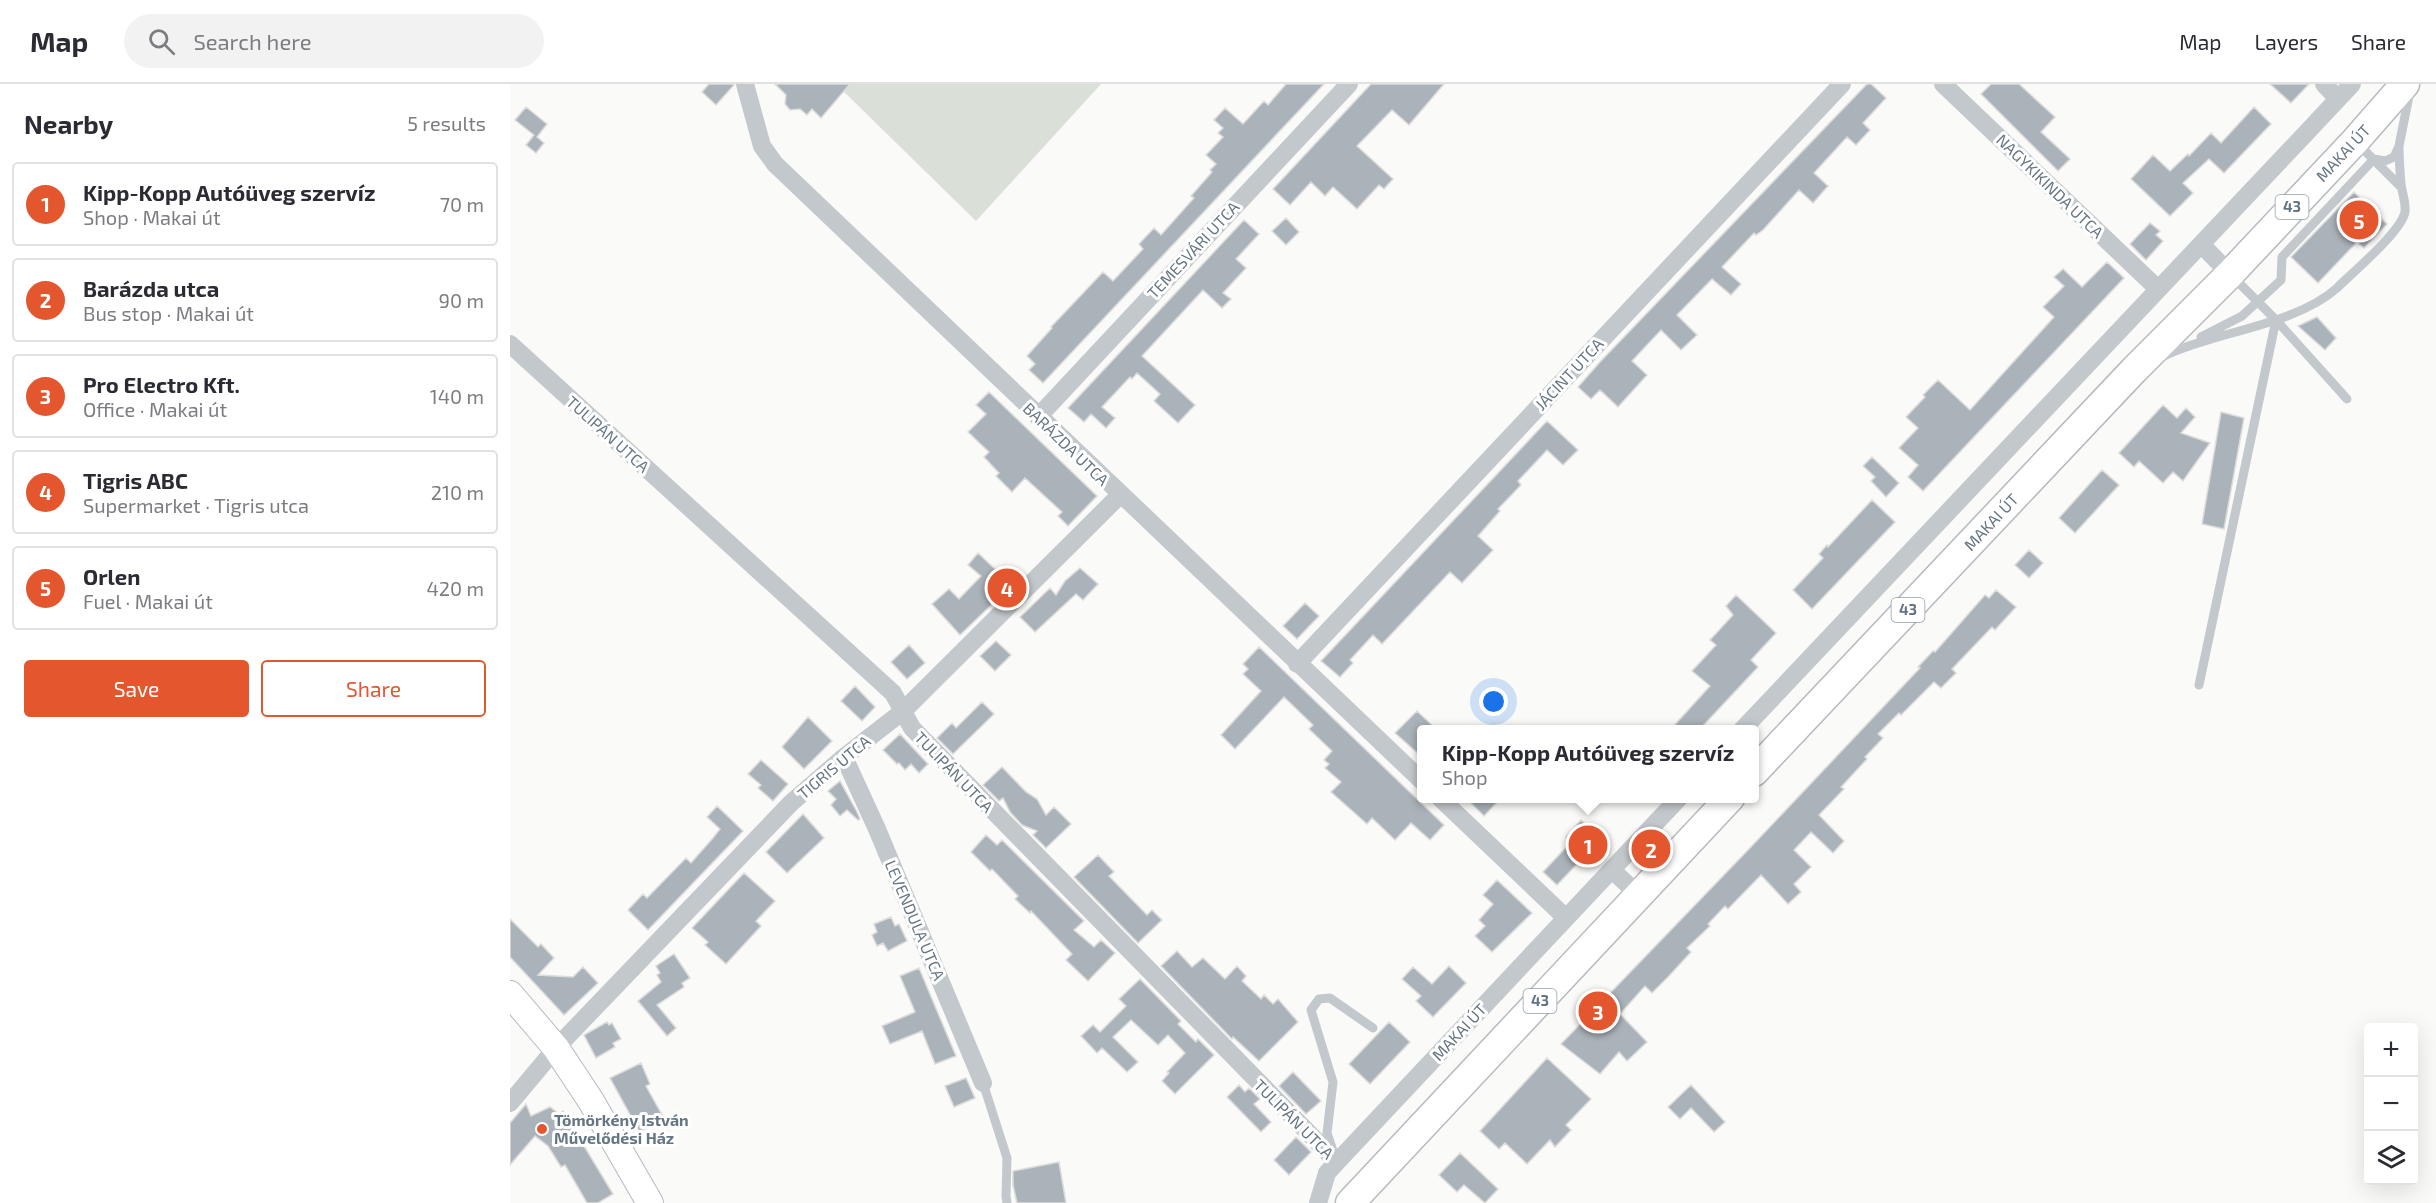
<!DOCTYPE html>
<html lang="en">
<head>
<meta charset="utf-8">
<style>
  :root { --surface:#fff; --page:#f2f2f3; --text:#2b2b33; --muted:#7c7c81; --line:#e1e1e2; --accent:#e4572e }
  body { margin:0; font-family:"Exo 2",sans-serif; background:var(--page); color:var(--text) }
  .controls { position:absolute; right:18px; bottom:18px; display:grid; overflow:hidden; border-radius:6px; box-shadow:0 6px 24px #0002 }
  .controls button { width:54px; height:54px; display:grid; place-items:center; padding:0; border:0; border-bottom:2px solid var(--line); background:var(--surface); color:var(--text); font:30px sans-serif }
  .you { position:absolute; left:984px; top:618px; width:21px; height:21px; margin:-15px; border:4px solid #fff; border-radius:50%; background:#1a73e8; box-shadow:0 0 0 9px #1a73e833 }
  .badge { display:grid; place-items:center; width:39px; height:39px; border-radius:50%; background:var(--accent); color:#fff; font-size:20px; font-weight:700 }
  .pin { position:absolute; translate:-50% -50%; border:3px solid #fff; box-shadow:0 2px 6px #0006 }
  .popup { position:absolute; left:907px; top:641px; width:342px; height:78px; box-sizing:border-box; display:grid; place-content:center; border-radius:6px; background:var(--surface); filter:drop-shadow(0 2px 4px #0005); font-size:20px; white-space:nowrap; color:var(--muted) }
  .popup b { font-size:22px; color:var(--text) }
  .popup::after { content:''; position:absolute; left:50%; top:100%; margin-left:-12px; border:12px solid transparent; border-top-color:var(--surface) }
  .list { margin:0; padding:0; list-style:none }
  h2 { display:flex; justify-content:space-between; align-items:center; height:78px; margin:0; padding:0 24px; font-size:26px }
  h2 small { font-size:20px; font-weight:400; color:var(--muted) }
  .list li { display:grid; grid-template-columns:39px 1fr auto; gap:18px; align-items:center; box-sizing:border-box; height:84px; margin:0 12px 12px; padding:0 12px; border:2px solid var(--line); border-radius:6px }
  .list b { display:block; font-size:22px; white-space:nowrap }
  .list p { margin:0; font-size:20px; white-space:nowrap; color:var(--muted) }
  .list em { font-size:20px; font-style:normal; color:var(--muted) }
  .actions { display:flex; gap:12px; padding:18px 24px }
  .actions a { flex:1; padding:14px 0; border:2px solid var(--accent); border-radius:6px; text-align:center; font-size:21px; color:var(--accent) }
  .actions .main { background:var(--accent); color:#fff }
  .icon { flex:none; width:33px; height:33px; fill:none; stroke:currentColor; stroke-width:2; stroke-linecap:round; stroke-linejoin:round }
  .map { position:relative; flex:none; width:1926px; height:1119px; overflow:hidden }
  header { display:flex; align-items:center; gap:36px; box-sizing:border-box; height:84px; padding:0 30px; background:var(--surface); border-bottom:2px solid var(--line) }
  header strong { font-size:28px }
  nav { display:flex; gap:33px; margin-inline-start:auto; font-size:21px }
  .search { width:420px; height:54px; background:var(--page); display:flex; align-items:center; gap:15px; box-sizing:border-box; padding:0 21px; border-radius:33px; color:var(--muted); font-size:22px }
  main { display:flex }
  aside { flex:1; background:var(--surface) }
  .map>svg:first-child { display:block }
  .green { fill:#dadfd7 }
  .building { fill:#aab3b9; stroke:#dcdcda; stroke-width:1.5 }
  .lines { fill:none; stroke-linecap:round; stroke-linejoin:round }
  .secondary-casing { stroke:#b3babf; stroke-width:28 }
  .primary-casing { stroke:#b5babe; stroke-width:31 }
  .lane { stroke:#c3c8cc; stroke-width:9 }
  .street { stroke:#c3c8cc; stroke-width:18 }
  .secondary { stroke:#fff; stroke-width:26 }
  .primary { stroke:#fff; stroke-width:28 }
  .poi-dot { fill:#e4572e; stroke:#fff; stroke-width:2 }
  .labels { text-anchor:middle; stroke-width:6; stroke-linejoin:round; paint-order:stroke }
  .shield { fill:#fff; stroke:#939fa8; stroke-width:1.5 }
  .shield-label { font-size:15px; font-weight:bold; fill:#657683 }
  .street-label { font-size:16px; fill:#657683; stroke:#fff }
  .poi-label { font-size:16px; font-weight:bold; fill:#657683; stroke:#fff; text-anchor:start }
</style>
</head>
<body>
<header>
<strong>Map</strong>
<div class="search"><svg class="icon" aria-label="search" viewBox="0 0 24 24"><circle cx="10" cy="10" r="6"/><path d="M15 15l6 6"/></svg>Search here</div>
<nav><a>Map</a><a>Layers</a><a>Share</a></nav>
</header>
<main>
<aside>
<h2>Nearby<small>5 results</small></h2>
<ul class="list">
<li><span class="badge">1</span><div><b>Kipp-Kopp Autóüveg szervíz</b><p>Shop · Makai út</p></div><em>70 m</em></li>
<li><span class="badge">2</span><div><b>Barázda utca</b><p>Bus stop · Makai út</p></div><em>90 m</em></li>
<li><span class="badge">3</span><div><b>Pro Electro Kft.</b><p>Office · Makai út</p></div><em>140 m</em></li>
<li><span class="badge">4</span><div><b>Tigris ABC</b><p>Supermarket · Tigris utca</p></div><em>210 m</em></li>
<li><span class="badge">5</span><div><b>Orlen</b><p>Fuel · Makai út</p></div><em>420 m</em></li>
</ul>
<div class="actions"><a class="main">Save</a><a>Share</a></div>
</aside>
<div class="map">
<svg width="1926" height="1119" viewBox="0 0 1926 1119">
  <rect width="100%" height="100%" fill="#fafaf8"/>
  <path class="green" d="M326,0H591L466,137Z"/>
  <path class="building" d="M199,0H224V1L206,21L192,8Z
    M265,0H340L311,34L302,25L297,31L290,25L280,26L275,20L276,11Z
    M776,0H814L533,299L519,286L525,280L517,272L542,244L541,243L593,188L603,197L633,165L629,160L644,144L651,151L684,114L681,112L702,88L700,86L706,80L696,71L713,53L708,49L713,44L704,36L715,24L733,40L754,17L758,21Z
    M861,0H934L899,41L882,26L847,62L883,95L874,105L869,101L847,125L823,103L815,112L801,98L780,121L763,105Z
    M1357,0H1361L1376,14L1353,39L1360,46L1346,61L1337,53L1304,89L1318,102L1303,119L1289,106L1253,146L1246,151L1244,149L1212,183L1231,200L1221,211L1202,195L1167,231L1187,251L1171,266L1151,246L1122,277L1137,291L1108,323L1090,306L1081,315L1068,303L1090,278Z
    M1481,0H1509L1545,33L1531,48L1560,75L1548,87L1471,10Z
    M1760,0H1799L1781,19Z
    M16,23L37,40L27,53L34,59L26,69L16,61L24,51L5,36Z
    M1744,23L1761,40L1714,89L1699,75L1673,99L1683,109L1660,132L1621,95L1643,71L1660,87L1678,70L1679,72L1701,49L1711,59Z
    M1844,108L1877,140L1854,164L1847,158L1808,199L1781,173Z
    M776,134L789,148L776,161L762,147Z
    M734,136L749,150L726,175L736,184L713,209L721,215L712,224L693,206L632,272L685,321L668,339L644,317L650,310L627,289L622,295L620,293L592,323L605,334L596,344L581,330L574,338L558,324Z
    M1640,139L1650,147L1646,151L1653,157L1636,176L1620,160Z
    M1597,178L1614,194L1413,407L1398,393L1408,381L1389,364L1408,344L1396,333L1415,313L1413,311L1428,296L1460,326L1544,233L1533,223L1554,202L1544,193L1553,185L1572,203Z
    M1807,233L1826,254L1815,266L1788,242Z
    M479,308L587,412L558,442L548,432L552,428L515,394L502,408L486,392L489,389L474,373L479,368L458,348L476,330L466,321Z
    M1653,321L1667,334L1676,324L1685,333L1671,349L1700,359L1673,397L1663,388L1653,399L1629,377L1624,383L1609,369Z
    M1711,328L1734,334L1714,445L1692,440Z
    M1037,337L1068,366L1053,381L1037,366L1008,397L1011,401L988,425L990,427L968,452L983,466L952,499L940,488L872,560L863,551L840,576L843,579L830,593L811,577Z
    M1362,373L1389,399L1376,413L1361,397L1365,393L1353,382Z
    M1592,386L1609,401L1565,449L1549,434Z
    M1362,416L1385,438L1302,525L1283,506L1313,474L1309,470L1317,461L1318,463Z
    M1519,466L1533,479L1519,494L1505,481Z
    M468,469L502,501L450,551L422,520L439,505L449,515L471,492L458,481Z
    M570,484L588,500L573,516L566,510L525,548L510,533L540,504L546,511L555,497Z
    M1486,506L1506,523L1485,546L1482,543L1442,585L1446,589L1431,604L1424,598L1391,631L1389,629L1368,650L1373,654L1355,673L1357,675L1331,703L1334,705L1309,731L1334,757L1323,769L1301,748L1284,766L1301,783L1284,800L1291,808L1278,820L1251,791L1218,825L1215,822L1198,840L1200,842L1177,864L1181,868L1158,893L1142,909L1135,902L1110,930L1137,958L1117,977L1109,968L1090,990L1051,960L1240,764L1410,584L1408,583L1423,567L1425,568L1475,511L1479,514Z
    M1226,511L1266,549L1241,576L1248,583L1190,645H1161L1200,602L1182,587L1206,561L1200,556L1223,531L1216,522Z
    M795,519L809,532L787,555L773,542Z
    M486,557L501,571L485,587L470,572Z
    M399,561L415,579L397,595L381,578Z
    M749,563L934,741L920,756L901,739L885,756L862,734L857,740L821,708L831,698L815,684L819,680L814,676L822,667L799,645L803,641L774,613L725,665L711,651L751,607L733,590L738,585L733,580Z
    M345,602L365,623L352,637L331,617Z
    M472,618L484,630L443,670L427,654L442,639L446,644Z
    M907,627L926,645H912V673L885,649Z
    M298,633L322,657L294,685L272,663Z
    M390,650L418,680L409,689L401,680L395,686L389,679L387,680L373,666Z
    M251,676L278,700L263,717L248,704L251,701L238,690Z
    M492,683L516,708L527,715L536,731L544,723L561,740L536,764L523,751L527,747L512,741L500,728L493,714L489,717L473,701Z
    M330,697L347,728L350,735L348,736L337,726L330,732L321,721L326,715L318,707Z
    M956,714H991L974,732Z
    M207,722L233,747L138,846L118,826L133,810L137,814L176,774L181,779L203,754L210,745L197,733Z
    M293,730L314,754L277,789L256,768Z
    M1071,736L1091,755L1047,801L1033,788L1061,758L1056,753Z
    M476,751L487,761L492,756L574,837L564,846L584,863L591,856L605,869L578,897L556,876L562,870L521,827L520,829L505,815L508,812L482,785L480,787L461,768Z
    M588,771L604,788L599,792L637,831L642,826L652,836L628,859L564,793Z
    M234,789L265,817L246,837L251,842L216,880L195,861L198,858L182,844Z
    M987,796L1022,829L982,868L965,852L975,842L969,836L983,820L973,811Z
    M381,833L385,842L389,840L397,857L378,867L373,859L367,862L362,851L367,848L364,840Z
    M0,835L28,863L31,860L44,874L28,891L63,893L73,883L88,899L54,931L0,873Z
    M667,867L682,883L693,874L715,895L727,882L736,892L732,897L751,915L754,911L763,920L768,915L788,938L749,977L723,953L722,955L651,882Z
    M164,870L180,894L172,899L174,903L147,921L166,944L157,952L128,917L151,898L147,891L150,889L146,882Z
    M939,882L956,899L923,933L906,917L911,912L892,895L903,883L922,900Z
    M409,884L446,972L425,980L412,947L380,960L372,942L405,928L390,892Z
    M630,895L671,937L668,940L686,958L688,955L704,971L665,1010L652,997L659,989L657,988L675,969L658,951L648,961L621,936L603,953L628,978L617,988L592,964L587,969L571,952L583,941L590,948L616,922L609,915Z
    M97,938L99,941L102,939L111,955L103,959L105,963L86,974L74,951Z
    M879,938L900,958L860,1000L839,980Z
    M1037,974L1081,1015L1056,1041L1061,1046L1045,1063L1040,1056L1017,1080L995,1059L989,1065L970,1047Z
    M131,979L140,1000L136,1002L156,1038L129,1047L100,994Z
    M783,988L811,1017L796,1030L769,1002Z
    M456,994L465,1014L444,1023L435,1002Z
    M729,1001L735,1008L739,1004L750,1015L744,1020L761,1038L751,1048L717,1013Z
    M1181,1001L1215,1038L1204,1048L1181,1024L1170,1035L1158,1023Z
    M16,1020L21,1032L40,1023L49,1030L53,1027L103,1110L88,1119H77L55,1081L51,1083L38,1062L25,1052L0,1081V1039Z
    M786,1053L801,1068L779,1091L764,1076Z
    M950,1069L988,1105L975,1119L954,1101L947,1108L929,1091Z
    M549,1078L556,1119H507L503,1101V1087Z"/>
  <g class="lines">
    <g class="secondary-casing">
      <path id="secondary" d="M0,910L46,964L81,1017L140,1119"/>
    </g>
    <g class="primary-casing">
      <path id="primary" d="M1244,688L1624,286L1720,190L1845,57L1895,0
        M840,1119L1220,714"/>
    </g>
    <path class="lane" d="M1848,60L1891,103
      M1721,191L1766,236L1837,315
      M1691,253L1732,232L1771,196L1772,173L1864,75L1875,77L1884,73L1889,62L1900,7
      M1654,272C1706,247 1784,242 1827,204C1843,188 1891,148 1895,128C1896,118 1892,109 1891,100C1890,88 1889,75 1889,62
      M1689,601L1766,236
      M473,999L497,1074L496,1112L497,1119
      M823,1067L817,1049L823,998L801,926L809,915L820,914L863,944"/>
    <path class="street" d="M235,0L252,62L265,80L912,697
      M1433,0L1648,205
      M1814,0L1828,15
      M1692,161L1720,190
      M0,260L383,609L402,644L827,1078
      M528,333L839,0
      M787,580L1332,0
      M1232,646C1435,429 1640,216 1842,0
      M334,673L367,745L473,999
      M930,714L1055,833
      M1103,787L1129,811
      M0,1019L46,964L281,719L334,673L392,628L610,411
      M808,1119L817,1089L827,1078L1169,714"/>
    <use href="#secondary" class="secondary"/>
    <use href="#primary" class="primary"/>
  </g>
  <circle class="poi-dot" cx="32" cy="1045" r="6"/>
  <g class="labels">
    <g class="shield">
      <rect x="1765.5" y="111" width="33" height="24" rx="4.5"/>
      <rect x="1381.5" y="514" width="33" height="24" rx="4.5"/>
      <rect x="1013.5" y="905" width="33" height="24" rx="4.5"/>
    </g>
    <g class="shield-label">
      <text x="1782" y="128">43</text>
      <text x="1398" y="531">43</text>
      <text x="1030" y="922">43</text>
    </g>
    <g class="street-label">
      <text transform="translate(1833 69) rotate(-47)" y="6">MAKAI ÚT</text>
      <text transform="translate(1540 102) rotate(44)" y="6">NAGYKIKINDA UTCA</text>
      <text transform="translate(683 166) rotate(-47)" y="6">TEMESVÁRI UTCA</text>
      <text transform="translate(1059 290) rotate(-47)" y="6">JÁCINT UTCA</text>
      <text transform="translate(98 350) rotate(42)" y="6">TULIPÁN UTCA</text>
      <text transform="translate(556 360) rotate(44)" y="6">BARÁZDA UTCA</text>
      <text transform="translate(1481 438) rotate(-47)" y="6">MAKAI ÚT</text>
      <text transform="translate(324 683) rotate(-40)" y="6">TIGRIS UTCA</text>
      <text transform="translate(444 688) rotate(46)" y="6">TULIPÁN UTCA</text>
      <text transform="translate(405 836) rotate(67)" y="6">LEVENDULA UTCA</text>
      <text transform="translate(949 948) rotate(-47)" y="6">MAKAI ÚT</text>
      <text transform="translate(784 1035) rotate(45)" y="6">TULIPÁN UTCA</text>
    </g>
    <g class="poi-label">
      <text x="44" y="1042">Tömörkény István<tspan x="44" dy="18">Művelődési Ház</tspan></text>
    </g>
  </g>
</svg>
<div class="controls">
<button>+</button>
<button>−</button>
<button><svg class="icon" aria-label="layers" viewBox="0 0 24 24"><path d="M12 4l9 5-9 5-9-5zM3 14l9 5 9-5"/></svg></button>
</div>
<div class="you"></div>
<div class="pin badge" style="left:1078px;top:761px">1</div>
<div class="popup"><b>Kipp-Kopp Autóüveg szervíz</b>Shop</div>
<div class="pin badge" style="left:1141px;top:765px">2</div>
<div class="pin badge" style="left:1088px;top:927px">3</div>
<div class="pin badge" style="left:497px;top:504px">4</div>
<div class="pin badge" style="left:1849px;top:136px">5</div>
</div>
</main>
</body>
</html>
